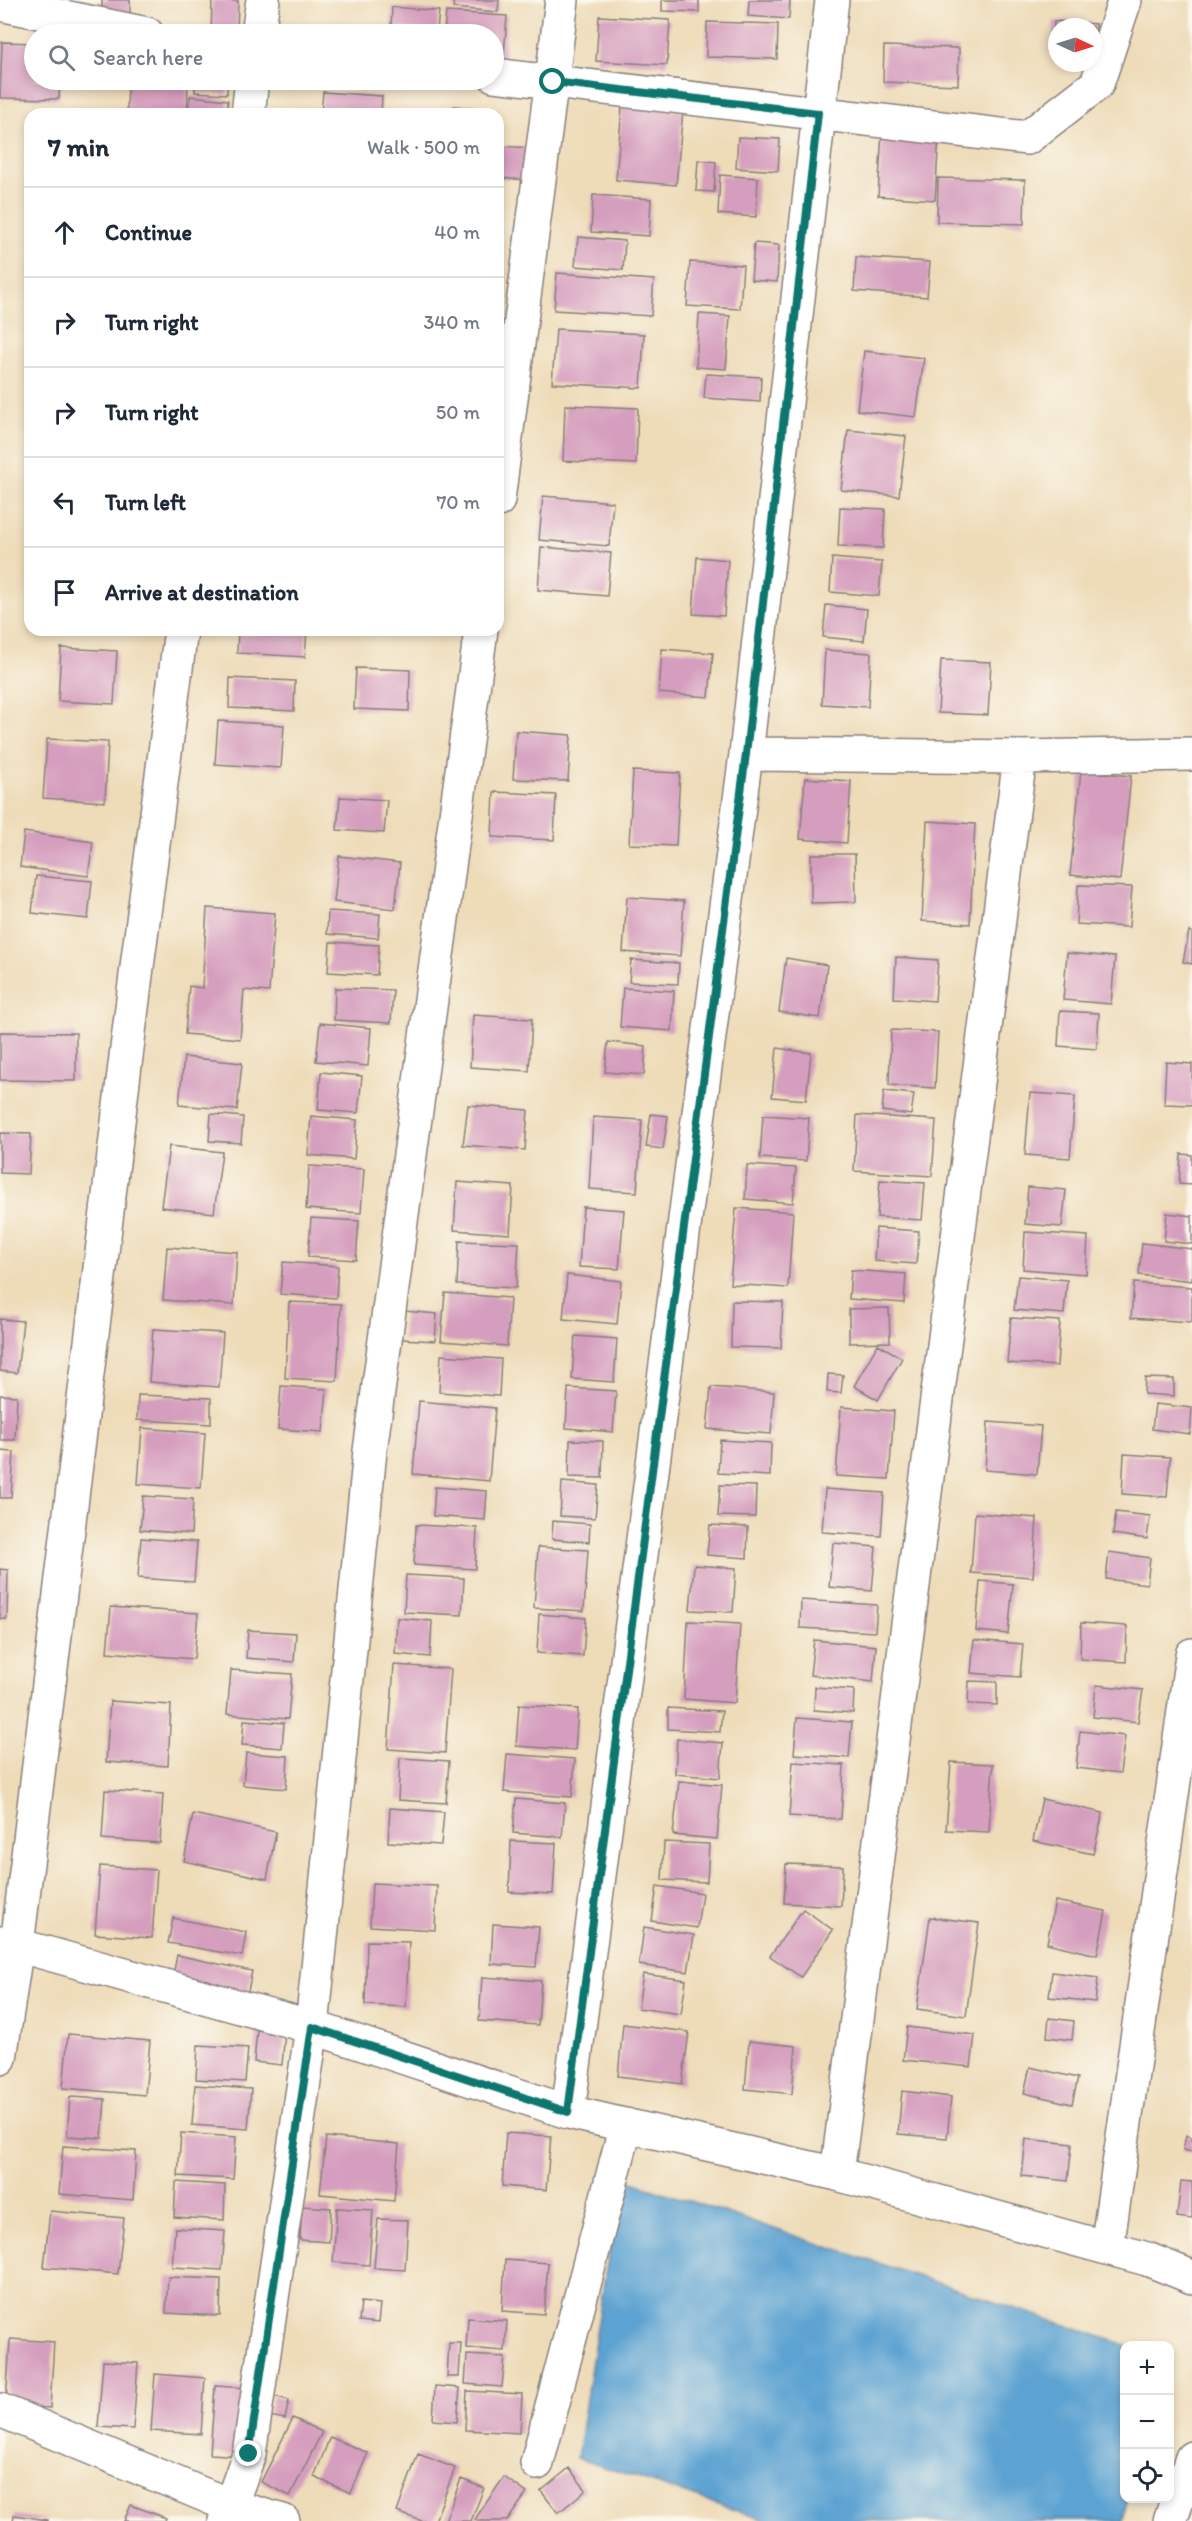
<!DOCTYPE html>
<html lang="en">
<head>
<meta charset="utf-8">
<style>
  :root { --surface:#fff; --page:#f6f6f7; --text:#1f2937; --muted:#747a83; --line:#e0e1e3 }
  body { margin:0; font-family:Itim,sans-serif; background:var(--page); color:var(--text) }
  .controls { position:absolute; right:18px; bottom:18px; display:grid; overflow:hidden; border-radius:12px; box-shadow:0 3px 9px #0003 }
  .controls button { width:54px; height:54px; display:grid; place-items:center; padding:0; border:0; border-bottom:2px solid var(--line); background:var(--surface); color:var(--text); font:30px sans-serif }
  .compass { position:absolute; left:1048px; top:18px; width:54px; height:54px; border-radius:50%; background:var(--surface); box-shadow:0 3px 9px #0003; rotate:94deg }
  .stop { position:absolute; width:18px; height:18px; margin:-14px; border:4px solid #0f766e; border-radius:50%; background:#fff }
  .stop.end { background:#0f766e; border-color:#fff; box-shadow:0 2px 6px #0008 }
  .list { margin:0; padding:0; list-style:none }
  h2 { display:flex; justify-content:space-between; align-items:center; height:78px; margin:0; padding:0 24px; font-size:26px }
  h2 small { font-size:20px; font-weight:400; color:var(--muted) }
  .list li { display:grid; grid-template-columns:39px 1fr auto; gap:18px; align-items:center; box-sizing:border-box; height:90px; padding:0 24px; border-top:2px solid var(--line) }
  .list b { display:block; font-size:22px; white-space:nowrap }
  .list em { font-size:20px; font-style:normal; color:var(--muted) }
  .icon { flex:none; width:33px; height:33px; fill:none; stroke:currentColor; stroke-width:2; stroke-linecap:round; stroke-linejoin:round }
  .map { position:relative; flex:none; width:1192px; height:2521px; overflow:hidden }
  .search { position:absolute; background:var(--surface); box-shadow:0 3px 9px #0003; left:24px; top:24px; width:480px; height:66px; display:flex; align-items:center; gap:15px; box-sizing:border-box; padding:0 21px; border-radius:33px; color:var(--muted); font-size:22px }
  .panel { position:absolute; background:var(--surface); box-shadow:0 3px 9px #0003; left:24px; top:108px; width:480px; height:528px; border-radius:18px }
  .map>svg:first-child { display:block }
  .water { fill:#5ca2d2; stroke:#3f6286; stroke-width:1.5 }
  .building { fill:#d59dbe }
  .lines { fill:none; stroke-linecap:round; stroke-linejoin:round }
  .minor-casing { stroke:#887f7a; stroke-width:36 }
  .minor { stroke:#fff; stroke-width:33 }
  .route { stroke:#0f766e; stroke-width:8 }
</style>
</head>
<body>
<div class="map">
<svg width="1192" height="2521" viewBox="0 0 1192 2521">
  <rect width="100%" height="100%" fill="#fbf7ec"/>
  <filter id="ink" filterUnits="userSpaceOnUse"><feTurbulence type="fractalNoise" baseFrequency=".0167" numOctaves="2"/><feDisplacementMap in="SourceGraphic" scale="12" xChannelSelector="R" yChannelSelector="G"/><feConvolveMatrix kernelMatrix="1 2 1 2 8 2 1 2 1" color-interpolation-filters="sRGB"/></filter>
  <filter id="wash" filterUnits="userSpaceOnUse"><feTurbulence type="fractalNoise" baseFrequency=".008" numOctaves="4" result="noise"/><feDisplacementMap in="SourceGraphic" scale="24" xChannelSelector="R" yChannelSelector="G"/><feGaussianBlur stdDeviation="1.35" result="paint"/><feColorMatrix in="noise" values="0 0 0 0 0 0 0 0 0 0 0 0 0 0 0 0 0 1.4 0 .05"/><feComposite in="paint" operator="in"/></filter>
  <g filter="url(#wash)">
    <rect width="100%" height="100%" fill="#eedcb9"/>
    <path class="water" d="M620,2178L1126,2345L1124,2498L1127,2499L1123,2521H767L577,2458Z"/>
    <g id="blocks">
      <path class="building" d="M102,0H130V14H102Z
        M212,0L238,1L237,34H211Z
        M454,0H499L498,12L453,8Z
        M662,0H699V12L662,11Z
        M749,0H790L789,19L748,16Z
        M392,7L439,11L437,31L391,27Z
        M446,12L507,16L504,56H494V34H444Z
        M599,16L670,20L667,65L596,61Z
        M1054,21L1096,24L1095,49L1093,27H1057V50H1053Z
        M707,22L778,24L777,59L706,57Z
        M2,42L34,43V80H60L59,99L0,98Z
        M884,46L959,48L958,85L883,82Z
        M195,80H227V94L195,92Z
        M128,81L188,83L187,114L127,113Z
        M323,92L382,96L381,114H321Z
        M190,96L228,100L227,114H188Z
        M454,106L499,110V114H453Z
        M622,106L683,111L676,185L616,180Z
        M882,131L939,135L935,200L878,196Z
        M738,137L780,139L778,171L736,168Z
        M498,146L533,148L532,180L498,178Z
        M698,160L716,162L714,192L696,191Z
        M720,175L758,178L756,217L718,214Z
        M938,178L1025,180L1024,224L937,222Z
        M593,195L651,199L649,236L591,232Z
        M578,237L625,241L623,270L575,266Z
        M754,243L779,245L777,282L751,280Z
        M856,257L930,262L927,297L854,291Z
        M690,262L743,265L740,309L687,306Z
        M557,273L654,280L651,316L554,310Z
        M699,314L730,316L726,369L696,367Z
        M556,329L644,334L641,388L552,383Z
        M864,351L924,358L916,417L857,410Z
        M706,374L761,377L760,402L704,398Z
        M565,405L638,408L636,464L563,461Z
        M848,430L906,436L899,496L841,490Z
        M543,496L613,502L609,546L539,540Z
        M840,507L885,509L883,548L838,546Z
        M541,547L611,553L607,596L538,590Z
        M697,557L728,560L724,616L693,614Z
        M832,558L882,562L879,596L830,592Z
        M826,605L867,609L864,641L823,637Z
        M238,630H307L305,657L237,653Z
        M61,648L117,651L114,704L58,701Z
        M662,649L713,653L709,697L659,693Z
        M825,650L871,653L868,707L822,704Z
        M941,660L991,662L988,715L938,713Z
        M356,668L410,670L409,711L354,709Z
        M230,678L295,681L294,711L229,708Z
        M218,721L284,725L281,768L215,764Z
        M516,731L571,735L568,781L513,779Z
        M47,739L108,742L105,802L43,798Z
        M633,771L680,773L676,846L629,844Z
        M1081,771L1131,776L1120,880L1070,875Z
        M805,778L851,781L847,843L800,839Z
        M494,792L556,795L554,840L492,837Z
        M340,797L387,800L384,833L337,830Z
        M927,821L975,824L970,924L922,921Z
        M24,832L93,842L88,876L20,867Z
        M811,854H855L856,902L811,903Z
        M339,856L400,863L395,909L334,902Z
        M36,876L92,881L88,919L32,913Z
        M1078,885L1132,887L1129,927L1076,924Z
        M627,897L684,901L680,956L623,952Z
        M207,908L275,913L269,992L244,990L240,1039L185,1034L189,986L202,988Z
        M328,911L380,914L378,938L327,934Z
        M1189,931L1192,932V964L1183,962Z
        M330,942L379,945L377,975L328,972Z
        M1067,953L1115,957L1111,1004L1063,1000Z
        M896,957L938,960L935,1001L894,998Z
        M786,958L827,965L820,1018L779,1012Z
        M631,960L679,963L678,984L629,982Z
        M335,988L393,990L391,1023L334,1020Z
        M623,988L674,991L672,1031L620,1027Z
        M1060,1011L1099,1013L1097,1049L1058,1046Z
        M473,1015L532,1019L529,1071L470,1067Z
        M320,1023L371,1028L368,1066L316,1061Z
        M891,1030L938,1032L935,1088L889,1085Z
        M0,1032L76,1033V1081L0,1080Z
        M608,1042L646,1046L644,1075L605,1072Z
        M777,1048L811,1053L806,1100L772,1097Z
        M184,1057L242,1063L237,1110L179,1105Z
        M1166,1062L1192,1064V1105L1164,1104Z
        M321,1072L362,1076L358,1113L318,1110Z
        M884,1091L914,1094L911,1115L882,1111Z
        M1030,1093L1075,1096L1070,1158L1025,1155Z
        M468,1105L528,1110L525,1150L463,1145Z
        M211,1114L243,1117L241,1143L209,1141Z
        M651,1114L668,1116L663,1149L646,1147Z
        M763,1115L809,1118L806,1161L760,1158Z
        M857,1115L936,1120L932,1176L854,1171Z
        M311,1116L357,1120L354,1159L308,1155Z
        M593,1117L642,1120L637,1192L589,1189Z
        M0,1133L31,1134L29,1174L0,1173Z
        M169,1146L222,1152L214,1213L161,1207Z
        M1181,1154L1192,1155V1185L1179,1184Z
        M747,1165L796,1168L793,1203L745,1199Z
        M309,1166L364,1169L361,1213L306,1209Z
        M880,1180L925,1183L922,1220L877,1217Z
        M457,1182L513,1186L510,1234L454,1230Z
        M1028,1187L1066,1190L1062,1227L1025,1224Z
        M583,1207L624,1210L619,1269L579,1267Z
        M736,1208L793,1212L788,1288L730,1284Z
        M1167,1213L1192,1216V1244L1164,1241Z
        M311,1218L359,1221L356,1260L308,1257Z
        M876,1228L919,1231L916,1264L874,1261Z
        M1025,1232L1088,1236L1086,1274L1023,1269Z
        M459,1241L519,1243L516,1288L457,1285Z
        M1142,1243L1192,1249V1281L1139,1275Z
        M167,1247L237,1252L234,1305L163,1300Z
        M283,1262L338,1266L336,1298L280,1294Z
        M851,1270L906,1274L904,1303L849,1299Z
        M567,1275L621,1281L617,1324L563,1319Z
        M1018,1276L1067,1280L1064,1314L1014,1310Z
        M1134,1283L1192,1287V1322L1131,1318Z
        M445,1293L510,1298L507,1346L441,1341Z
        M732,1301L783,1302L781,1348L731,1347Z
        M289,1302L341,1304L337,1381L285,1378Z
        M889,1308L890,1342L849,1343V1309Z
        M404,1311L437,1314L435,1341L402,1339Z
        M1011,1318L1060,1321L1057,1366L1007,1363Z
        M0,1319L23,1321L17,1373L0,1371Z
        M153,1329L223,1333L219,1387L149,1382Z
        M575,1336L617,1339L614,1382L572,1379Z
        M878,1344L902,1358L878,1400L854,1386Z
        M441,1355L501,1359L499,1396L439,1392Z
        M828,1374L843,1375L841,1393L827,1392Z
        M1145,1378L1174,1379V1396L1144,1394Z
        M281,1386L327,1389L323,1432L278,1429Z
        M711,1387L774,1392L771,1434L707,1429Z
        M568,1388L616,1391L613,1432L566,1428Z
        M0,1395L17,1396L15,1440H0Z
        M138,1395L211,1398V1424L137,1420Z
        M419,1401L495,1408L489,1481L413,1474Z
        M1155,1404L1192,1408L1190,1434L1152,1429Z
        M841,1407L894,1411L889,1479L836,1476Z
        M988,1422L1041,1426L1037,1474L985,1470Z
        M142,1428L205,1433L201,1488L138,1484Z
        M570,1440L603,1441L602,1478L569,1477Z
        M720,1440L771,1443L770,1476L718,1473Z
        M0,1451L14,1452L11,1498H0Z
        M1124,1454L1170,1457L1167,1497L1122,1494Z
        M562,1482L598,1485L595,1518L560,1516Z
        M720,1485L756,1486L755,1517L718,1516Z
        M435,1487L487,1491L485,1520L433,1516Z
        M825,1489L884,1493L881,1536L822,1532Z
        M143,1496L193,1499L191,1534L140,1530Z
        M1116,1512L1150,1516L1147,1539L1113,1534Z
        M975,1513L1037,1518L1033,1577L971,1573Z
        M553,1521L590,1524L589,1542L552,1539Z
        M416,1525L477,1528L475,1569L414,1565Z
        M710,1525L748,1527L747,1558L707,1555Z
        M141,1538L197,1542L194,1582L138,1578Z
        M833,1543L876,1547L872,1591L829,1587Z
        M538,1547L588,1550L584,1611L534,1608Z
        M1109,1552L1150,1558L1147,1584L1106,1579Z
        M694,1565L736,1568L733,1612L690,1610Z
        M0,1569L8,1570L7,1619H0Z
        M406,1575L464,1578L462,1615L404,1612Z
        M980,1581L1013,1584L1008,1634L976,1631Z
        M801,1600L877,1605L875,1632L800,1628Z
        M111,1607L198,1613L194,1659L107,1652Z
        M539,1614L586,1618L583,1656L537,1653Z
        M397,1618L432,1621L430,1657L395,1654Z
        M688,1621L740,1624L735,1703L684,1699Z
        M1081,1623L1127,1626L1126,1662L1080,1659Z
        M248,1630L296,1633L294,1662L246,1658Z
        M814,1640L876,1646L873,1682L810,1675Z
        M974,1640L1023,1644L1020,1677L971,1673Z
        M394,1665L451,1669L445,1753L388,1749Z
        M231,1670L292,1674L288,1719L227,1714Z
        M969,1681L997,1682V1705L968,1704Z
        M1096,1685L1143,1690L1138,1722L1093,1717Z
        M815,1687L854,1690L853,1713L814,1710Z
        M110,1701L171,1705L168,1766L106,1762Z
        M519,1705L578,1709L575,1750L516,1746Z
        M668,1708L722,1711L720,1732L668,1729Z
        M797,1718L852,1722L849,1758L794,1754Z
        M244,1720L284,1723L282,1748L242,1745Z
        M1080,1731L1125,1736L1120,1773L1076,1768Z
        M677,1739L723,1743L720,1778L675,1774Z
        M246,1753L288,1756L286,1789L243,1785Z
        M507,1754L575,1759L572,1797L504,1792Z
        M400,1758L449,1761L446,1803L398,1800Z
        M793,1762L844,1765L841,1819L789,1816Z
        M951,1762L993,1764L989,1832L946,1830Z
        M679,1781L722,1785L717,1839L673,1835Z
        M105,1790L163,1794L160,1843L102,1839Z
        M516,1799L565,1803L562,1837L513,1833Z
        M1042,1799L1103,1813L1093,1854L1033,1841Z
        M390,1808L444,1812L441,1845L388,1842Z
        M193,1814L276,1832L267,1879L184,1861Z
        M511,1841L556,1843L553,1894L509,1892Z
        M664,1842L709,1844L707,1882L662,1880Z
        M786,1864L843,1866L841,1906L784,1903Z
        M100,1866L157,1870L152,1938L95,1934Z
        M372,1883L437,1886L435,1930L370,1926Z
        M657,1886L702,1893L697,1928L652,1921Z
        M1055,1901L1106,1911L1097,1955L1047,1943Z
        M803,1909L833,1930L801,1977L770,1956Z
        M930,1917L979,1923L966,2016L917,2009Z
        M173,1918L246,1932L242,1956L168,1943Z
        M493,1924L539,1927L536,1967L491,1964Z
        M644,1927L694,1935L688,1972L639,1965Z
        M367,1941L409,1942L406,2007L365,2005Z
        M177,1955L252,1971L247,1996L172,1981Z
        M1052,1972L1098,1978L1095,2002L1049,1997Z
        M643,1974L686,1980L681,2014L638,2008Z
        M482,1977L541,1981L538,2025L479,2021Z
        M1049,2018L1074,2021L1072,2040L1047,2037Z
        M623,2024L689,2032L682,2084L618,2076Z
        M907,2027L975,2035L971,2067L903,2060Z
        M257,2030L285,2032L282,2065L254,2062Z
        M68,2034L150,2041L145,2095L63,2088Z
        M749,2041L796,2046L792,2094L745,2089Z
        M198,2045L248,2048L245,2082L196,2079Z
        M1030,2067L1078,2078L1072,2104L1024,2093Z
        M195,2085L251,2089L248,2129L192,2125Z
        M902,2091L951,2097L947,2138L898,2134Z
        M70,2097L105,2099L102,2138L67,2136Z
        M181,2133L236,2137L233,2179L178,2176Z
        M506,2133L551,2136L546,2190L502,2186Z
        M1186,2135L1192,2137V2152L1183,2150Z
        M326,2137L399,2144L394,2201L320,2194Z
        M1026,2139L1072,2144L1068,2181L1022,2176Z
        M63,2146L136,2151L133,2200L59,2194Z
        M1181,2181L1192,2182V2219L1177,2217Z
        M176,2182L225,2185L224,2220L174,2217Z
        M302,2206L331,2208L329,2242L300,2240Z
        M337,2208L373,2210L369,2265L333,2262Z
        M50,2211L124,2218L118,2274L44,2267Z
        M378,2219L408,2220L405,2270L374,2268Z
        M175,2228L225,2231L222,2270L172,2267Z
        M505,2260L548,2263L544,2314L502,2311Z
        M168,2277L221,2279L220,2316L166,2313Z
        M361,2302L380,2304L378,2323L359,2321Z
        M468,2318L507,2321L505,2351L466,2348Z
        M10,2339L54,2342L50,2408L6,2405Z
        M449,2343H461L459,2377H447Z
        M467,2355L505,2357L502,2387L465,2384Z
        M103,2361L138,2363L133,2429L98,2427Z
        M155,2374L205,2378L201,2434L151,2431Z
        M215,2386L247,2388L242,2456L210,2454Z
        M435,2386L460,2388L457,2422L433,2420Z
        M467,2391L522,2394L520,2433L465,2430Z
        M273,2396L289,2400L285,2419L269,2416Z
        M293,2418L322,2432L290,2496L261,2482Z
        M330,2437L368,2453L351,2493L314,2477Z
        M418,2454L455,2468L435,2521H422L397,2512Z
        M569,2468L586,2490L558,2513L541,2491Z
        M504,2477L527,2493L507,2521H478L475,2519Z
        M461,2479L484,2488L471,2521H450L446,2519Z
        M131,2505L166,2518L165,2521H124Z
        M14,2515L47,2520V2521H13Z"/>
    </g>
  </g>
  <g filter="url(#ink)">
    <use href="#blocks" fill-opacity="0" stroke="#887f7a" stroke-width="1.5"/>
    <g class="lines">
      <g class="minor-casing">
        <path id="minor" d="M0,4L147,34
          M258,34L263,0
          M494,75L1027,138L1097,84L1125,0
          M248,114L252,80
          M498,500L562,0
          M746,754L1020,757L1192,754
          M0,1943L17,1945L312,2027L568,2112L837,2174L1147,2259L1192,2277
          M0,2058L17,1945L138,959L181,630
          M568,2112L746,754L832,0
          M837,2174L1020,757
          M1107,2248L1192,1655
          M0,2410L231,2506L283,2521
          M537,2463L626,2125
          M225,2521L249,2454L312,2027L370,1451L481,630
          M1170,2521L1192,2458"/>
      </g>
      <use href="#minor" class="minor"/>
    </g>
  </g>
  <g class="lines" filter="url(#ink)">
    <path class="route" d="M249,2454L312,2027L568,2112L746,754L818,113L553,82"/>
  </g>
</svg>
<div class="controls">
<button>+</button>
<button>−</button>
<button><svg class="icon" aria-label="locate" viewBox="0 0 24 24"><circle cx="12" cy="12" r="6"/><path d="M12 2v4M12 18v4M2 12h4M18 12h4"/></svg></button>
</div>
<svg class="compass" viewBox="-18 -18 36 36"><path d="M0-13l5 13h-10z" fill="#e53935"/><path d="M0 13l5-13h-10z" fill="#747a83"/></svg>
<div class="stop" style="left:553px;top:82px"></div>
<div class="stop end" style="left:249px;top:2454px"></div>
<div class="search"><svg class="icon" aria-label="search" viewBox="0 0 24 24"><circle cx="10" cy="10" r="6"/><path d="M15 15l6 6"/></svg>Search here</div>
<section class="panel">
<h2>7 min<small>Walk · 500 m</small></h2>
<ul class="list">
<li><svg class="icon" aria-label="ahead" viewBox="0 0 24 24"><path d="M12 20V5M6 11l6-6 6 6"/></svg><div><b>Continue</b></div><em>40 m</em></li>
<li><svg class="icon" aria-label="right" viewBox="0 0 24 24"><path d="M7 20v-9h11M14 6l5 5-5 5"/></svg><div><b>Turn right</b></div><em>340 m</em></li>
<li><svg class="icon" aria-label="right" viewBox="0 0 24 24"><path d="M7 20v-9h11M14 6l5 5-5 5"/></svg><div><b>Turn right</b></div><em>50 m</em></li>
<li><svg class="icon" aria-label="left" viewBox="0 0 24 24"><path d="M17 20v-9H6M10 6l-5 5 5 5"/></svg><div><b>Turn left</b></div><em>70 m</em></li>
<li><svg class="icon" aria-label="arrive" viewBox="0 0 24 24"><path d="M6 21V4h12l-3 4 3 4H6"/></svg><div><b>Arrive at destination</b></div></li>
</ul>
</section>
</div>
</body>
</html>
